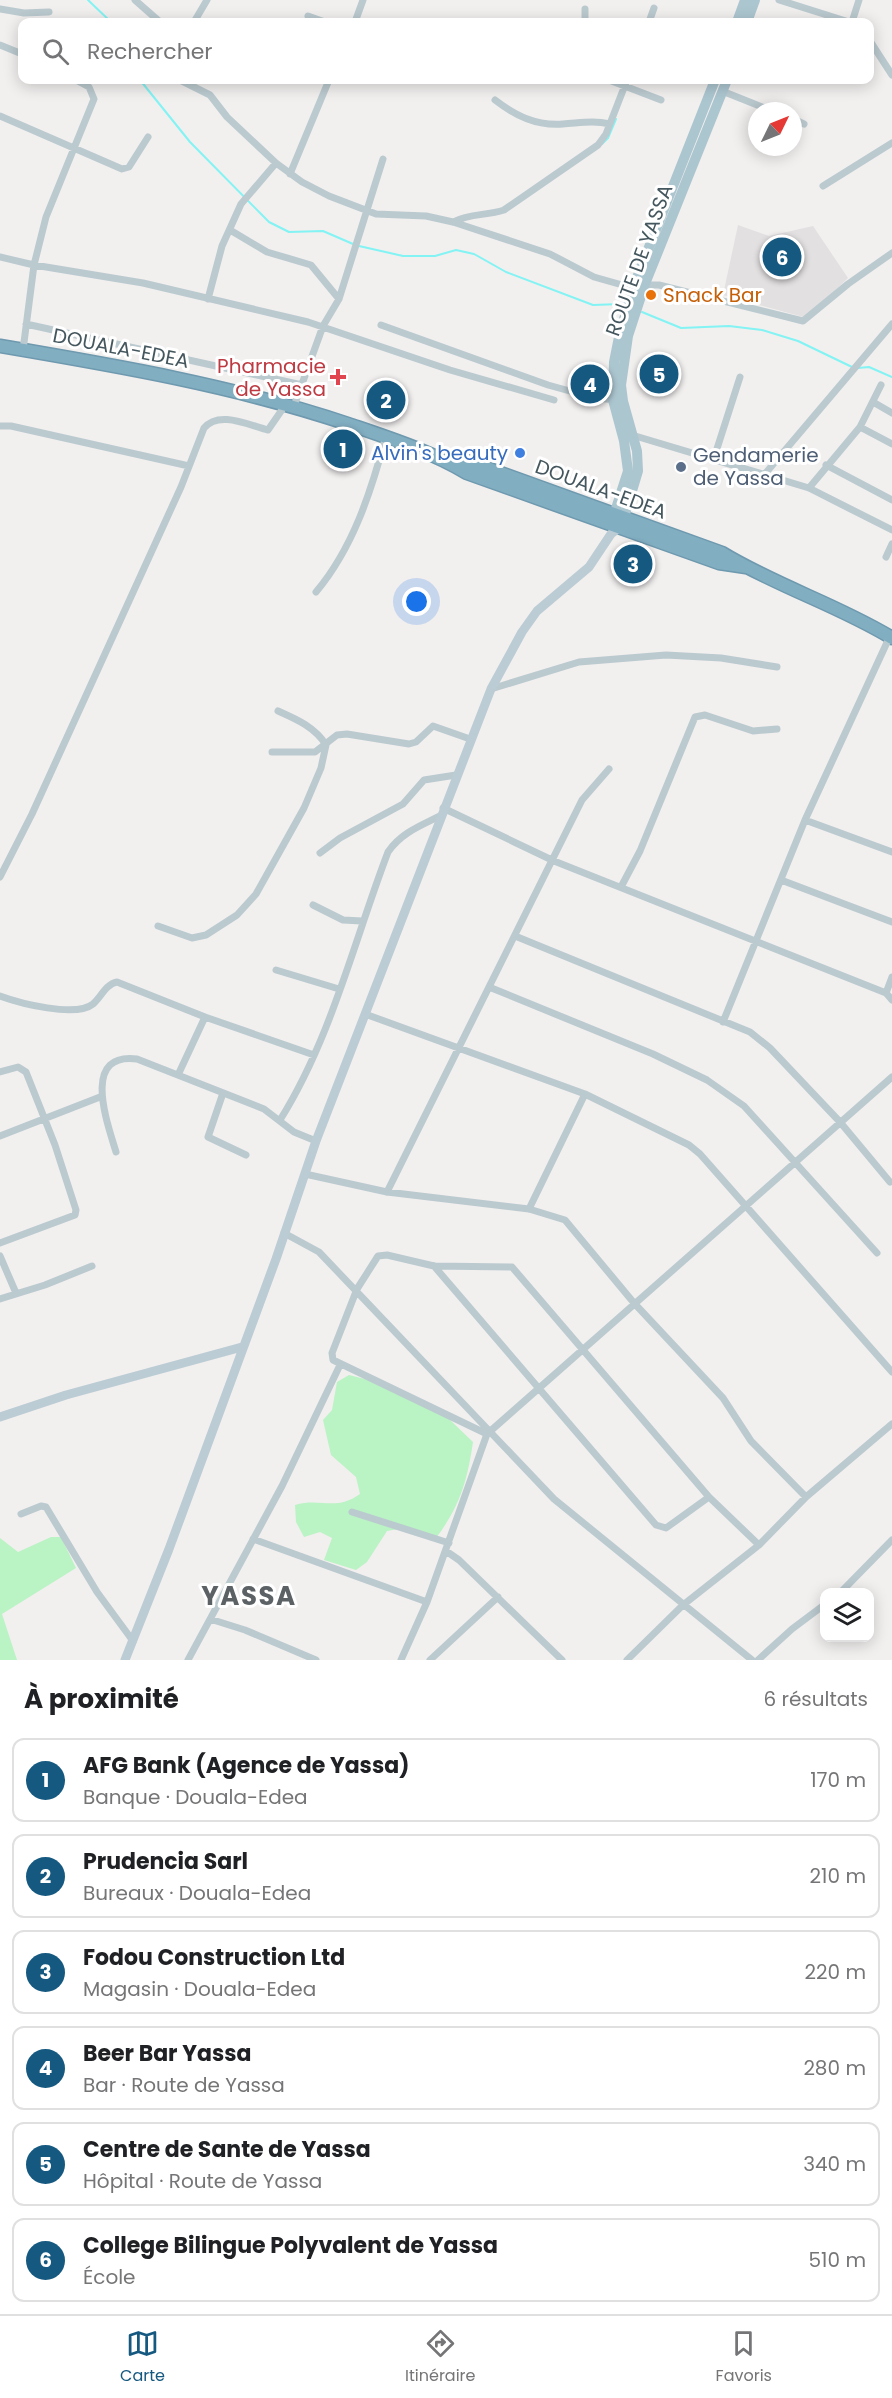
<!DOCTYPE html>
<html lang="fr">
<head>
<meta charset="utf-8">
<style>
  :root { --surface:#fff; --page:#f2f2f2; --text:#202124; --muted:#757577; --line:#e0e0e0; --accent:#165980 }
  body { margin:0; font-family:Poppins,sans-serif; background:var(--page); color:var(--text) }
  .controls { position:absolute; right:18px; bottom:18px; display:grid; overflow:hidden; border-radius:12px; box-shadow:0 3px 15px #0003 }
  .controls button { width:54px; height:54px; display:grid; place-items:center; padding:0; border:0; border-bottom:2px solid var(--line); background:var(--surface); color:var(--text); font:30px sans-serif }
  .compass { position:absolute; left:748px; top:102px; width:54px; height:54px; border-radius:50%; background:var(--surface); box-shadow:0 3px 15px #0003; rotate:47deg }
  .you { position:absolute; left:417px; top:602px; width:21px; height:21px; margin:-15px; border:4px solid #fff; border-radius:50%; background:#1a73e8; box-shadow:0 0 0 9px #1a73e833 }
  .badge { display:grid; place-items:center; width:39px; height:39px; border-radius:50%; background:var(--accent); color:#fff; font-size:20px; font-weight:700 }
  .pin { position:absolute; translate:-50% -50%; border:3px solid #fff; box-shadow:0 2px 6px #0006 }
  .list { margin:0; padding:0; list-style:none }
  h2 { display:flex; justify-content:space-between; align-items:center; height:78px; margin:0; padding:0 24px; font-size:26px }
  h2 small { font-size:20px; font-weight:400; color:var(--muted) }
  .list li { display:grid; grid-template-columns:39px 1fr auto; gap:18px; align-items:center; box-sizing:border-box; height:84px; margin:0 12px 12px; padding:0 12px; border:2px solid var(--line); border-radius:12px }
  .list b { display:block; font-size:22px; white-space:nowrap }
  .list p { margin:0; font-size:20px; white-space:nowrap; color:var(--muted) }
  .list em { font-size:20px; font-style:normal; color:var(--muted) }
  .icon { flex:none; width:33px; height:33px; fill:none; stroke:currentColor; stroke-width:2; stroke-linecap:round; stroke-linejoin:round }
  .map { position:relative; flex:none; width:892px; height:1660px; overflow:hidden }
  .search { position:absolute; background:var(--surface); box-shadow:0 3px 15px #0003; left:18px; right:18px; top:18px; height:66px; display:flex; align-items:center; gap:15px; box-sizing:border-box; padding:0 21px; border-radius:12px; color:var(--muted); font-size:22px }
  .sheet { height:654px; background:var(--surface) }
  nav { display:flex; justify-content:space-around; align-items:center; box-sizing:border-box; height:84px; border-top:2px solid var(--line); background:var(--surface); font-size:16px; color:var(--muted) }
  nav a { display:grid; justify-items:center; gap:3px }
  nav .on { color:var(--accent) }
  .map>svg:first-child { display:block }
  .education { fill:#e3e0e1 }
  .green { fill:#baf3c4 }
  .lines { fill:none; stroke-linecap:round; stroke-linejoin:round }
  .stream { stroke:#83f3f3; stroke-width:2 }
  .highway-casing { stroke:#6e99ae; stroke-width:15 }
  .street { stroke:#bbcacf; stroke-width:7 }
  .secondary { stroke:#bbccd4; stroke-width:9 }
  .primary { stroke:#acc6d0; stroke-width:10 }
  .highway { stroke:#82aec2; stroke-width:12 }
  .food-dot { fill:#e8710a; stroke:#fff; stroke-width:2 }
  .health-dot { fill:#e0444e; stroke:#fff; stroke-width:2 }
  .shop-dot { fill:#3f7fe0; stroke:#fff; stroke-width:2 }
  .service-dot { fill:#5c6f8a; stroke:#fff; stroke-width:2 }
  .labels { text-anchor:middle; stroke-width:6; stroke-linejoin:round; paint-order:stroke }
  .street-label { font-size:20px; fill:#45575e; stroke:#fff }
  .food-label { font-size:20px; fill:#c56008; stroke:#fff; text-anchor:start }
  .health-label { font-size:20px; fill:#be3a42; stroke:#fff; text-anchor:end }
  .shop-label { font-size:20px; fill:#366cbe; stroke:#fff; text-anchor:end }
  .service-label { font-size:20px; fill:#4e5e75; stroke:#fff; text-anchor:start }
  .district-label { font-size:26px; font-weight:bold; letter-spacing:1.5px; fill:#5b6164; stroke:#fff }
</style>
</head>
<body>
<div class="map">
<svg width="892" height="1660" viewBox="0 0 892 1660">
  <rect width="100%" height="100%" fill="#f2efef"/>
  <path class="education" d="M738,225L769,236L813,226L848,278L807,318L723,295Z"/>
  <path class="green" d="M349,1375L369,1380L448,1418L473,1442C467,1482 460,1506 436,1538L404,1528L387,1531L367,1562L356,1570L324,1560L332,1538L320,1532L304,1537L296,1522L295,1505C321,1497 335,1512 360,1494L356,1477L331,1455L323,1420L332,1410L337,1382Z
    M51,1537H61L76,1568L2,1614L17,1660H0V1538L18,1552Z"/>
  <g class="lines">
    <path class="stream" d="M88,0L111,22
      M140,80L190,142L269,222L289,232L323,231L353,244
      M602,144L608,138L616,119
      M359,246L403,256H435L456,250L474,254L506,272L593,305L621,304
      M642,312L681,328L729,326L762,330L798,341L852,367
      M858,368L869,367L892,377"/>
    <g class="highway-casing">
      <path id="highway" d="M0,346C118,366 235,386 348,424C389,438 430,451 467,473L719,563L746,567
        M450,459L470,462L722,553C776,586 838,605 892,638"/>
    </g>
    <path class="street" d="M135,0L160,22
      M779,0L849,22
      M0,9L24,13L49,12
      M585,9V22
      M308,16L325,22
      M194,22L207,0
      M355,22L363,0
      M649,22L654,8
      M852,22L859,0
      M870,41L892,75
      M0,45L22,54
      M180,80L210,95L227,117L276,163L302,182L329,196L376,214L426,216L453,222L550,254L594,277L633,288L642,285H659L803,321L848,284L892,253
      M609,80L661,100
      M722,91L772,111
      M495,100C516,116 536,126 563,124C580,123 593,120 610,124
      M0,116L122,169L129,167L148,137
      M793,119L804,124
      M290,174L329,80
      M823,186L892,143
      M453,222C470,213 486,216 504,210L598,145L606,134L627,80
      M230,230L267,252L311,265L339,299
      M0,257L34,265L143,283L308,322L450,370L554,400
      M208,299L222,246L241,204L276,163
      M26,324L302,385
      M381,325L548,385L595,398L617,400
      M23,350L34,265L46,217L94,99L89,87L76,80
      M873,402L892,413
      M294,406L323,326L339,299L383,159
      M0,426H11L189,466
      M860,427L892,444
      M632,435L809,488L892,530
      M714,458L740,377
      M826,465L892,500
      M764,475L892,324
      M809,488L860,427L881,385
      M886,557L892,544
      M316,592C353,548 371,492 386,436
      M491,689L579,662L666,655L721,658L777,667
      M272,752H315L337,735L347,734L409,744L416,742L433,726L470,739
      M443,808L554,861L886,993L892,1000
      M805,820L892,852
      M320,853L340,838L403,804L424,780L456,775
      M0,877L32,814L181,487L204,428C219,410 248,425 268,430L286,404
      M781,880L892,922
      M621,887L640,851L695,717L705,715L753,731L777,729
      M313,905L343,920L362,921
      M158,926L192,938L206,935L237,915L256,894L304,808L321,768L326,745C315,727 296,719 278,711
      M515,936L750,1032L770,1048L840,1122L890,1182
      M276,970L339,989
      M489,987L653,1054L707,1080L744,1106L877,1253
      M886,993L892,977
      M0,996C19,1003 76,1018 93,1004C101,997 106,984 117,982L205,1017L314,1055
      M365,1014L585,1094L689,1145L700,1154L892,1372
      M723,1022L805,820L890,636
      M0,1072L18,1067L26,1072L55,1145L76,1210L75,1215L0,1243
      M178,1075L205,1017
      M223,1093L208,1137L246,1155
      M280,1120C331,1039 354,941 388,852C401,833 420,826 440,816
      M0,1136L100,1097
      M116,1152C107,1122 81,1052 137,1059L264,1109L294,1132L316,1141
      M305,1174L387,1192L529,1209L565,1220L634,1303L723,1398L751,1441L806,1497
      M387,1192L582,800L609,769
      M529,1209L585,1094
      M284,1233L319,1252L554,1499L752,1660
      M0,1256L16,1293
      M434,1266L656,1525L666,1528L709,1497
      M0,1299L45,1285L92,1266
      M487,1434L333,1360L332,1353L357,1289L378,1256L387,1255L434,1266L512,1267L709,1497L759,1545
      M352,1512L449,1543
      M21,1514L41,1506L46,1507L97,1592L133,1641
      M253,1539L427,1602
      M446,1551L459,1560L562,1660
      M841,1592L892,1540
      M210,1619L245,1630L316,1660
      M188,1660L282,1486L340,1365
      M401,1660L427,1602L487,1434L892,1077
      M430,1660L498,1597
      M627,1660L683,1605L759,1545L806,1497L892,1424
      M758,1660L792,1629L824,1605"/>
    <path class="secondary" d="M0,1417L66,1395L242,1347
      M125,1660L169,1549L276,1259L316,1141L491,689L522,632L537,611L589,567L611,534L620,527"/>
    <path class="primary" d="M737,22L745,0
      M747,22L755,0
      M612,521L628,471L624,441L613,400L614,362L620,332L636,280L715,80
      M622,524L638,471L637,451L623,401L621,385L628,336L645,284L727,80"/>
    <use href="#highway" class="highway"/>
  </g>
  <circle class="food-dot" cx="651" cy="295" r="6"/>
  <path class="health-dot" d="M335 368h6v6h6v6h-6v6h-6v-6h-6v-6h6z"/>
  <circle class="shop-dot" cx="520" cy="453" r="6"/>
  <circle class="service-dot" cx="681" cy="467" r="6"/>
  <g class="labels">
    <g class="street-label">
      <text transform="translate(639 260) rotate(-70)" y="7">ROUTE DE YASSA</text>
      <text transform="translate(121 348) rotate(11)" y="7">DOUALA-EDEA</text>
      <text transform="translate(601 489) rotate(20)" y="7">DOUALA-EDEA</text>
    </g>
    <g class="food-label">
      <text x="663" y="302">Snack Bar</text>
    </g>
    <g class="health-label">
      <text x="326" y="373">Pharmacie<tspan x="326" dy="23">de Yassa</tspan></text>
    </g>
    <g class="shop-label">
      <text x="508" y="460">Alvin's beauty</text>
    </g>
    <g class="service-label">
      <text x="693" y="462">Gendamerie<tspan x="693" dy="23">de Yassa</tspan></text>
    </g>
    <g class="district-label">
      <text x="249" y="1605">YASSA</text>
    </g>
  </g>
</svg>
<div class="controls">
<button><svg class="icon" aria-label="layers" viewBox="0 0 24 24"><path d="M12 4l9 5-9 5-9-5zM3 14l9 5 9-5"/></svg></button>
</div>
<svg class="compass" viewBox="-18 -18 36 36"><path d="M0-13l5 13h-10z" fill="#e53935"/><path d="M0 13l5-13h-10z" fill="#757577"/></svg>
<div class="you"></div>
<div class="pin badge" style="left:343px;top:449px">1</div>
<div class="pin badge" style="left:386px;top:400px">2</div>
<div class="pin badge" style="left:633px;top:564px">3</div>
<div class="pin badge" style="left:590px;top:384px">4</div>
<div class="pin badge" style="left:659px;top:374px">5</div>
<div class="pin badge" style="left:782px;top:257px">6</div>
<div class="search"><svg class="icon" aria-label="search" viewBox="0 0 24 24"><circle cx="10" cy="10" r="6"/><path d="M15 15l6 6"/></svg>Rechercher</div>
</div>
<section class="sheet">
<h2>À proximité<small>6 résultats</small></h2>
<ul class="list">
<li><span class="badge">1</span><div><b>AFG Bank (Agence de Yassa)</b><p>Banque · Douala-Edea</p></div><em>170 m</em></li>
<li><span class="badge">2</span><div><b>Prudencia Sarl</b><p>Bureaux · Douala-Edea</p></div><em>210 m</em></li>
<li><span class="badge">3</span><div><b>Fodou Construction Ltd</b><p>Magasin · Douala-Edea</p></div><em>220 m</em></li>
<li><span class="badge">4</span><div><b>Beer Bar Yassa</b><p>Bar · Route de Yassa</p></div><em>280 m</em></li>
<li><span class="badge">5</span><div><b>Centre de Sante de Yassa</b><p>Hôpital · Route de Yassa</p></div><em>340 m</em></li>
<li><span class="badge">6</span><div><b>College Bilingue Polyvalent de Yassa</b><p>École</p></div><em>510 m</em></li>
</ul>
</section>
<nav>
<a class="on"><svg class="icon" aria-label="map" viewBox="0 0 24 24"><path d="M3 6l6-2 6 2 6-2v14l-6 2-6-2-6 2zM9 4v14M15 6v14"/></svg>Carte</a>
<a><svg class="icon" aria-label="directions" viewBox="0 0 24 24"><path d="M12 3l9 9-9 9-9-9zM9 14v-3h6M13 9l2 2-2 2"/></svg>Itinéraire</a>
<a><svg class="icon" aria-label="saved" viewBox="0 0 24 24"><path d="M7 4h10v16l-5-4-5 4z"/></svg>Favoris</a>
</nav>
</body>
</html>
